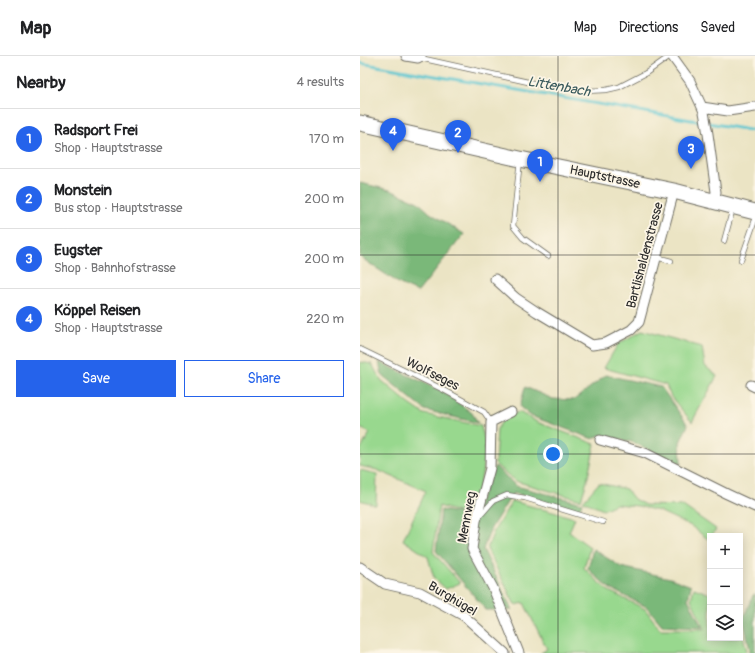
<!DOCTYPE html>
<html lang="en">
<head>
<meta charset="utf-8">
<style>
  :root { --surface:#fff; --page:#f6f6f6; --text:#202124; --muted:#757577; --line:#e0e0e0; --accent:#2563eb }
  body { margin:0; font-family:Pangolin,sans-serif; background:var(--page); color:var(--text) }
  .controls { position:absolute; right:12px; bottom:12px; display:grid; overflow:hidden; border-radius:0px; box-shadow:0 2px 10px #0003 }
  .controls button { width:36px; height:36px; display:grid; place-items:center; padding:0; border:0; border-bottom:1px solid var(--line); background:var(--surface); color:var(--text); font:20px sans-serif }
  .you { position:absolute; left:193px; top:398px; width:14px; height:14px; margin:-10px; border:3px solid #fff; border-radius:50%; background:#1a73e8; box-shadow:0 0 0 6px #1a73e833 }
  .badge { display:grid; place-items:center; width:26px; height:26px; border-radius:50%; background:var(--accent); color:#fff; font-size:13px; font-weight:700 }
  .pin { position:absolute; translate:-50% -33px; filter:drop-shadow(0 1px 2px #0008) }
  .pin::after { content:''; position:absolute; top:21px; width:14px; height:12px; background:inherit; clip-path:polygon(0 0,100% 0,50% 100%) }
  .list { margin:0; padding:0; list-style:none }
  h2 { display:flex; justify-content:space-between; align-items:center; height:52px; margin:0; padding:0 16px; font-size:17px }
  h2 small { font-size:13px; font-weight:400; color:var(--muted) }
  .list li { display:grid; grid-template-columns:26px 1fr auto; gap:12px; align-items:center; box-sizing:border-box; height:60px; padding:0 16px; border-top:1px solid var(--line) }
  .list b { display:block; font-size:15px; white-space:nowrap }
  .list p { margin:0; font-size:13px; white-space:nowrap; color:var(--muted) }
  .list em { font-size:13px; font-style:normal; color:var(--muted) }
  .actions { display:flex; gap:8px; padding:12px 16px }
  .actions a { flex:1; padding:9px 0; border:1px solid var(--accent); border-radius:0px; text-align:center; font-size:14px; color:var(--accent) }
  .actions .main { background:var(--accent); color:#fff }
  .icon { flex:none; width:22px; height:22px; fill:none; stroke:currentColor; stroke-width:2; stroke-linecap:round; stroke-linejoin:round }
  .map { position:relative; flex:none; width:395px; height:597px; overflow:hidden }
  header { display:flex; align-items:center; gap:24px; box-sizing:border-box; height:56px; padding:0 20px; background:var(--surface); border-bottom:1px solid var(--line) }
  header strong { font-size:19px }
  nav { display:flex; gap:22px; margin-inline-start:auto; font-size:14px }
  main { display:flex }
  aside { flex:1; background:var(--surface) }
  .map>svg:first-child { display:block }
  .green { fill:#98d88e; stroke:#62825c }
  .forest { fill:#7ab879; stroke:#527252 }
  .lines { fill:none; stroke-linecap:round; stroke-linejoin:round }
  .stream { stroke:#57c4cf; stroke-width:3 }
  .service-casing { stroke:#6e6c61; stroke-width:6 }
  .minor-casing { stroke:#6e6c61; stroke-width:11 }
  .primary-casing { stroke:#6e6c61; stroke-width:17 }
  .service { stroke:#fff; stroke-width:4.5 }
  .minor { stroke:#fff; stroke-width:9 }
  .primary { stroke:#fff; stroke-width:15 }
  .grid { fill:none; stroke:#2b2b2b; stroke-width:1; stroke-opacity:0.55 }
  .labels { text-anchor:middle; stroke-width:3.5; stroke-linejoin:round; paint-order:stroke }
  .street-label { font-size:13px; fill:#2b2b2b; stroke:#fcf5e5 }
  .water-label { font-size:14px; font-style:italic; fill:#38595c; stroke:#fcf5e5 }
</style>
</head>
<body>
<header>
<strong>Map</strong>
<nav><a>Map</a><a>Directions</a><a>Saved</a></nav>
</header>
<main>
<aside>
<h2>Nearby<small>4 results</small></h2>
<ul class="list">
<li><span class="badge">1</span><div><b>Radsport Frei</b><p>Shop · Hauptstrasse</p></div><em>170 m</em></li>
<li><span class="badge">2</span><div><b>Monstein</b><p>Bus stop · Hauptstrasse</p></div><em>200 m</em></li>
<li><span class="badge">3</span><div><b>Eugster</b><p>Shop · Bahnhofstrasse</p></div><em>200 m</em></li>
<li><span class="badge">4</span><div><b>Köppel Reisen</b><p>Shop · Hauptstrasse</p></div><em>220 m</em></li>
</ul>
<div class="actions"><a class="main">Save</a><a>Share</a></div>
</aside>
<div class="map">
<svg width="395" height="597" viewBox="0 0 395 597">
  <rect width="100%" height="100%" fill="#fcf5e5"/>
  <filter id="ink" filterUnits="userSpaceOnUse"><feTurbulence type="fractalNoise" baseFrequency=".025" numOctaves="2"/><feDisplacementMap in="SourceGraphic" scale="8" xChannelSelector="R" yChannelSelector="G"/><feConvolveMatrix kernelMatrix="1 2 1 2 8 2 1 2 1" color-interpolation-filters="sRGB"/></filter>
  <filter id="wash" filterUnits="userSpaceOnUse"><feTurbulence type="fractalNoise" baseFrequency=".012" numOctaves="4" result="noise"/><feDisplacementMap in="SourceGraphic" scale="16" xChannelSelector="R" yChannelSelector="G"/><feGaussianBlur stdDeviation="0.9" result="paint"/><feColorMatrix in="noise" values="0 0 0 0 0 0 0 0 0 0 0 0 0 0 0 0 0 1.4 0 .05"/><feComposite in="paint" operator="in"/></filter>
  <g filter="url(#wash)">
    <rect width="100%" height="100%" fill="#ebe4c4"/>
    <path class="green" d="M282,274L342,291L345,310L357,320L332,366L311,341L306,329L244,312L258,288Z
      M0,306L12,308L20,323L48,347L64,358L121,370C122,376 125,383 125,389C126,417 114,445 105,471L101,457L79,450L73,496L100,527L86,533L74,522L68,501L43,484L66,435L17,414L0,410V394L10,377L0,372Z
      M159,356L177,366L235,388L227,425L221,444L155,425L135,408L137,373L145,361Z
      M0,414L17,418L16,449L0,444Z
      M239,427L266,433L274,443L285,449L323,450L356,473L352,480H350L349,484L331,470L299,455L278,450L256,448L243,454L223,445Z
      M152,445L215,462L209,476L230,491L224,512L247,534L285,553L300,573H345L331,543L334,532L350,538V582H380V569L387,595L383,597H181L187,593L164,547L155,549L127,493L134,475Z"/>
    <path class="forest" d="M0,127L30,134L58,146L70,157L104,178L58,236L40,228L0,201Z
      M19,306L82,335L112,357L118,367L65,354L22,319Z
      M246,319L301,331L328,369L320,386L321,408L272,386L240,379L233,383L171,360L160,351L165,331L193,343L214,344Z
      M135,410L156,430L222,447L219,455L153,437L131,472L123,493L152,554H126L76,495L81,454L98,457L105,477Z
      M233,493L261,511L310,522L331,530L328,543L342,571L302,569L287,551L249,532L228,513Z
      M395,538V597H390V593L383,563L393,539Z"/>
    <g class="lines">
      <path class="stream" d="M0,7L395,75"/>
    </g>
  </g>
  <g filter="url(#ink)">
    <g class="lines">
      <g class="service-casing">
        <path id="service" d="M60,2L177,28L226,35L246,34L259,31L286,17L310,0
          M160,104L153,170L163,182L188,200
          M364,185L373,152
          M296,201L311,205
          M381,204L395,164
          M0,293L82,333L124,356L131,366
          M120,460L133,445L147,439L165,442L243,466"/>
      </g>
      <g class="minor-casing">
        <path id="minor" d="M46,0L58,2L61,0
          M312,0L330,25L342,51L344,56L348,78L356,136L354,145
          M342,51L368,55L395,51
          M135,223L156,242L177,256L232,289L246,287L271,274L279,266L314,135
          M391,329L395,331
          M151,356L131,366L130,412L116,465L112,493L133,532L159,597
          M240,384L285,397L367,438L395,451
          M0,511L25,528L60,536L104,560L145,597"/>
      </g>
      <g class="primary-casing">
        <path id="primary" d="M0,67L160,103L314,135L395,156"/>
      </g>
      <use href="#service" class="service"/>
      <use href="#minor" class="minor"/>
      <use href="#primary" class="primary"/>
    </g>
  </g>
  <path class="grid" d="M198,0V597M0,199H395M0,398H395"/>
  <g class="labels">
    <g class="street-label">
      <text transform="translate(245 120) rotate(12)" y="5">Hauptstrasse</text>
      <text transform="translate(284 199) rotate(-75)" y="5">Bartlishaldenstrasse</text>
      <text transform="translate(73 317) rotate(27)" y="5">Wolfseges</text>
      <text transform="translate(106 461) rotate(-79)" y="5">Mennweg</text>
      <text transform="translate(93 542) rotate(31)" y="5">Burghügel</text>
    </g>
    <g class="water-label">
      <text transform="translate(199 30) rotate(10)" y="5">Littenbach</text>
    </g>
  </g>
</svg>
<div class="controls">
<button>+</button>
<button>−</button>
<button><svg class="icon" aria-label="layers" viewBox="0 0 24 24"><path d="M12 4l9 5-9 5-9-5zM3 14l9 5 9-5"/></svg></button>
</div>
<div class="you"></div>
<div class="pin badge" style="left:180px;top:126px">1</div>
<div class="pin badge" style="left:98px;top:97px">2</div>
<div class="pin badge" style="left:331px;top:113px">3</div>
<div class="pin badge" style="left:33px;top:95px">4</div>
</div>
</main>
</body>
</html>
